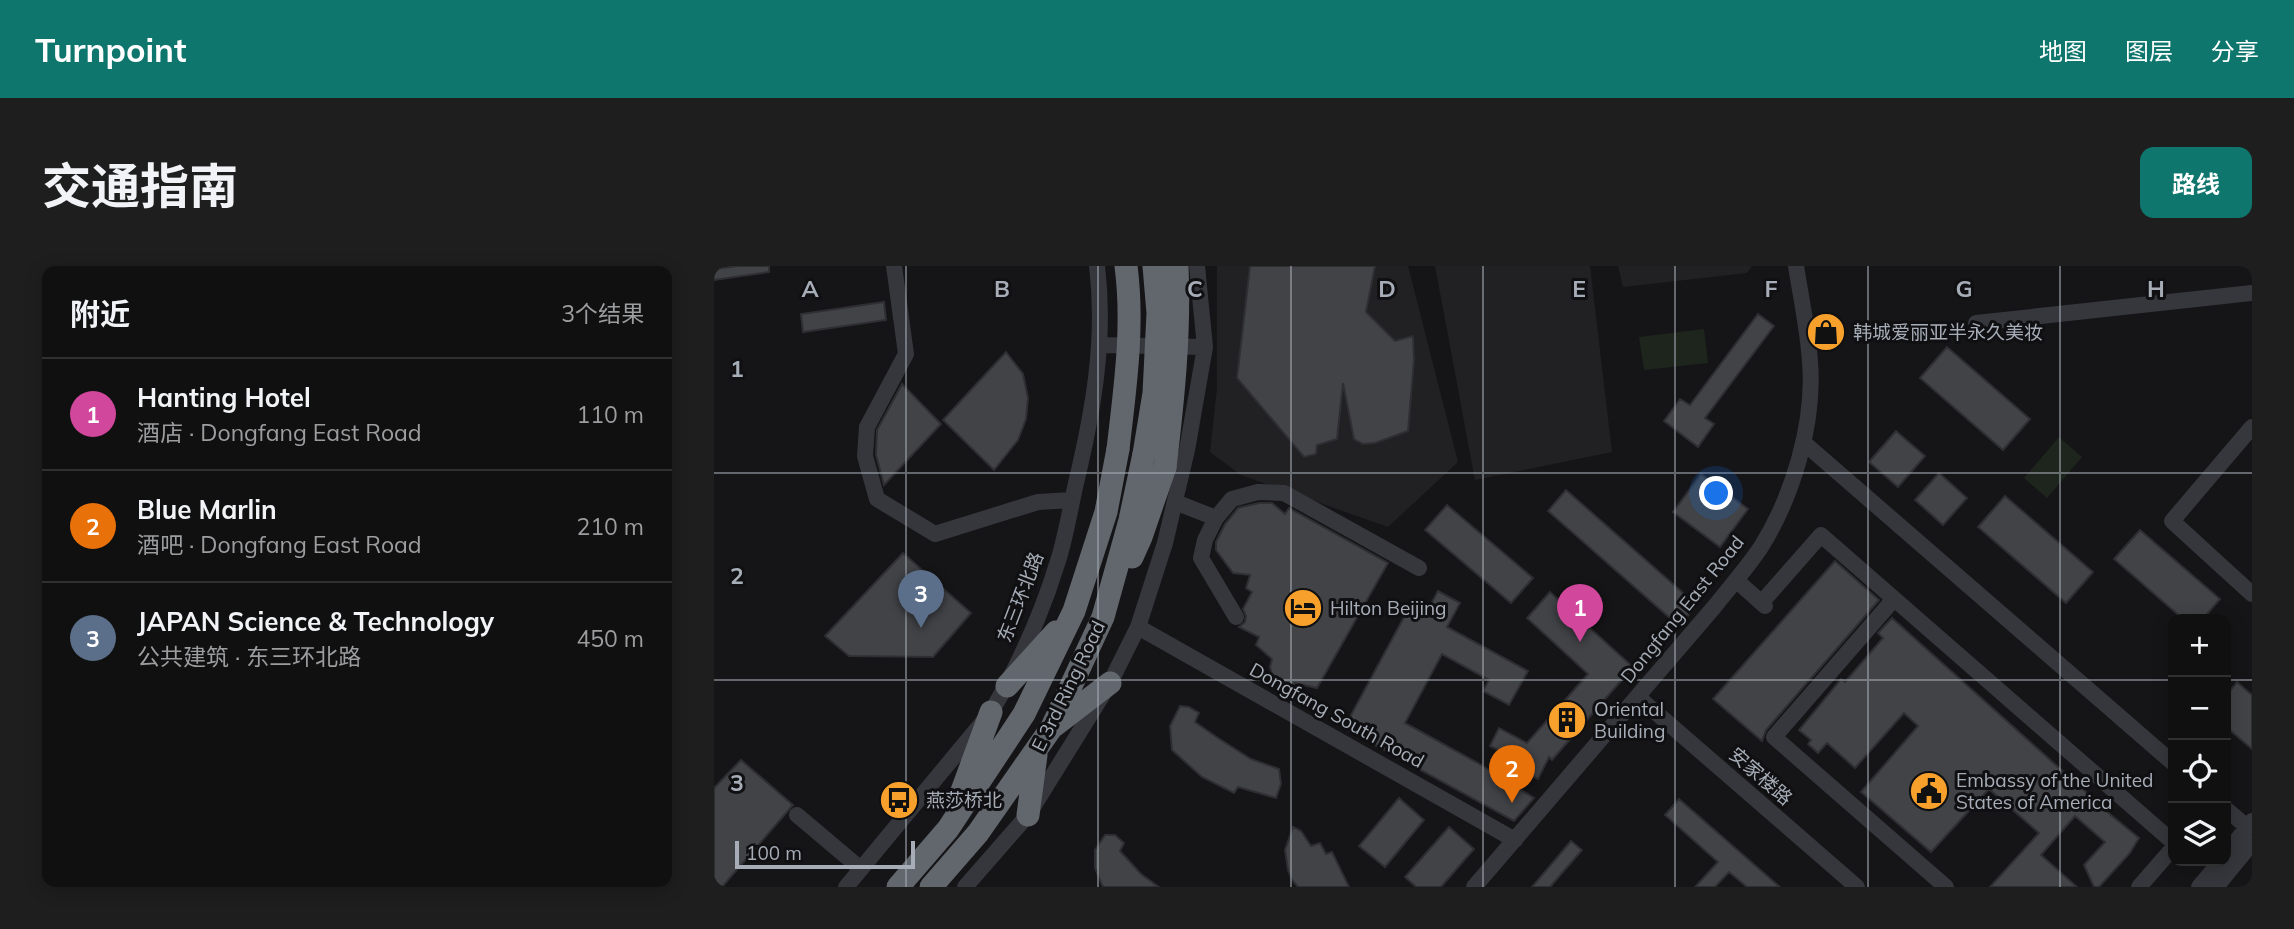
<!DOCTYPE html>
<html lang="zh">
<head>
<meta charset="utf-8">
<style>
  :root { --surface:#101011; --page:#1e1e1f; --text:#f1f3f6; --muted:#9c9d9f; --line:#303031; --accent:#0f766e }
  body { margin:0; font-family:Mulish,"Noto Sans SC",sans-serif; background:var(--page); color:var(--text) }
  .controls { position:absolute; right:21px; bottom:21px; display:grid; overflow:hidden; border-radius:14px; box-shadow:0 4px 18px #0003 }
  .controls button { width:63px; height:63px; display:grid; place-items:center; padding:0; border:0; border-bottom:2px solid var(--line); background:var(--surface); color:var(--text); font:35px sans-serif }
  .scale { position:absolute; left:21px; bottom:18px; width:180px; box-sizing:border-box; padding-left:7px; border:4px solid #a6adb7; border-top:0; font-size:19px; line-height:24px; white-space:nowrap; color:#a6adb7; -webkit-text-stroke:5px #101012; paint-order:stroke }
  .you { position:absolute; left:1003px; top:228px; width:24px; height:24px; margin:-18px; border:5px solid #fff; border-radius:50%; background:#1a73e8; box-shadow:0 0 0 10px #1a73e833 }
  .badge { display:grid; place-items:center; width:46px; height:46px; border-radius:50%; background:var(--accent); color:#fff; font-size:23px; font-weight:700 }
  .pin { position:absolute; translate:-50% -58px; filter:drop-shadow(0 2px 4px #0008) }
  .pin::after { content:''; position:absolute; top:37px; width:24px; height:21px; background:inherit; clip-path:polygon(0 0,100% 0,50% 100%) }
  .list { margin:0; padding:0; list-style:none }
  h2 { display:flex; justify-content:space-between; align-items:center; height:91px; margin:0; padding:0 28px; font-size:30px }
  h2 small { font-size:23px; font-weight:400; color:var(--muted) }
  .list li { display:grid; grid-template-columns:46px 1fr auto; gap:21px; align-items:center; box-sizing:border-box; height:112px; padding:0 28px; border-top:2px solid var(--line) }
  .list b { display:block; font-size:26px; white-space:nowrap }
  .list p { margin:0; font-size:23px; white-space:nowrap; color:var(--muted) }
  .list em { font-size:23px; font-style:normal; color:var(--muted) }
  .icon { flex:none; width:38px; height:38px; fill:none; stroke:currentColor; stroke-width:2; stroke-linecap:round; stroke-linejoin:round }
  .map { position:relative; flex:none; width:1538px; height:621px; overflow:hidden; border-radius:14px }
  header { display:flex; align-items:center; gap:42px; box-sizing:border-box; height:98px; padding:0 35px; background:var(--accent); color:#fff }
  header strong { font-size:33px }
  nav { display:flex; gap:38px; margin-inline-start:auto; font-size:24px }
  .intro { display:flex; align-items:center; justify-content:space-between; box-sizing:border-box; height:168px; padding:0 42px }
  h1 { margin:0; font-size:49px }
  .button { padding:18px 32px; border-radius:14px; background:var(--accent); color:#fff; font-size:24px; font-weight:700 }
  main { display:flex; gap:42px; padding:0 42px }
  aside { flex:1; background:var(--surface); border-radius:14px; box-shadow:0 4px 18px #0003 }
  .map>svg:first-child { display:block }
  .built { fill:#212124 }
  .green { fill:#1d251d }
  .building { fill:#414347; stroke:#2f2f33; stroke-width:2 }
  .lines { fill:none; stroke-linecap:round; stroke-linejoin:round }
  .minor { stroke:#36373c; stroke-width:16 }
  .highway { stroke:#62666d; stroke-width:23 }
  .highway-bridge { stroke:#62666d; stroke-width:23 }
  .grid { fill:none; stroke:#a6adb7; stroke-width:2; stroke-opacity:0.55 }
  .labels { text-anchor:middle; stroke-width:6; stroke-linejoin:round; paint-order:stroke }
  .poi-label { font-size:19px; fill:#a6adb7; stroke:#101012; text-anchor:start }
  .street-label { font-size:19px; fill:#a6adb7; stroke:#101012 }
  .grid-label { font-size:23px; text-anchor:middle; font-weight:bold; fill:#a6adb7; stroke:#101012; stroke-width:6; stroke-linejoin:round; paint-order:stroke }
</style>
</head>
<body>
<header>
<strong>Turnpoint</strong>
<nav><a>地图</a><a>图层</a><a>分享</a></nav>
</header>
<div class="intro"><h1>交通指南</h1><a class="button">路线</a></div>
<main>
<aside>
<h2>附近<small>3个结果</small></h2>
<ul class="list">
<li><span class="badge" style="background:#d1479c">1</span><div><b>Hanting Hotel</b><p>酒店 · Dongfang East Road</p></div><em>110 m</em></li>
<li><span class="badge" style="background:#e8710a">2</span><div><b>Blue Marlin</b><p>酒吧 · Dongfang East Road</p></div><em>210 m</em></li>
<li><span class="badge" style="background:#5c6f8a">3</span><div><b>JAPAN Science &amp; Technology</b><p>公共建筑 · 东三环北路</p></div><em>450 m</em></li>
</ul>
</aside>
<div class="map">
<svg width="1538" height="621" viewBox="0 0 1538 621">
  <rect width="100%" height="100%" fill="#151517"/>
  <path class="built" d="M503,0H694L744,196L674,261L527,209L496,186L503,122Z
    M721,0H876L898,186L761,214Z
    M904,0H1038L1033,7L909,21Z"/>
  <path class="green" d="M990,63L994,97L930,104L925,71Z
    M1345,171L1368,191L1333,232L1310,212Z"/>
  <path class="building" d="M24,0H55V6L0,14V3Z
    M536,0H661L652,46L681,75L699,70L700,94L694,165L661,177L649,178L640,173L629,117L623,173L603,179L602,188L590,191L523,112Z
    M170,36L172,54L89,66L87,48Z
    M1044,48L1060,60L991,152L1000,158L984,181L950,155L966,133L976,139Z
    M1233,81L1316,153L1289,184L1206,112Z
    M292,86L309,108L314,132L312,153L304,174L280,204L229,154Z
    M188,118L227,158L170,219L162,189L163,164Z
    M1182,165L1211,190L1184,221L1155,196Z
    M1225,207L1253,232L1229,259L1201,234Z
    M987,208L1034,243L1006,281L959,246Z
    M852,224L983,339L965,360L834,245Z
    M1291,230L1379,306L1352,337L1264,261Z
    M545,237H558L571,248L575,242L674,297L603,422L581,417L569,431L564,428L556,401L558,393L542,379L545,371L525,361L531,356L532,350L529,343L538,326L532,322L536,309L519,307L502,284V276L511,258L524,242Z
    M733,239L819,312L797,337L711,264Z
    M1426,264L1506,333L1489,353H1469L1400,293Z
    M189,287L257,347L219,391L135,390L111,370Z
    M1121,295L1165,334L1052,464L1048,475L999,433Z
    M724,325L746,337L733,361L814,405L795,439L769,425L775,414L728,388L691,457L764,497L820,532L800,555L630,462L696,340L711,349Z
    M836,326L919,401L838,494L835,491L824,513L789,495L792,488L776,480L785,462L813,477L874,408L813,352Z
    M1178,352L1382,535L1381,536L1425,572L1416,587L1385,621H1380L1370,599L1391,576L1361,550L1327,589L1363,621H1276L1325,567L1275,523L1217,586L1147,526L1204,460L1190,447L1141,502L1113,477L1104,487L1094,478L1097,474L1085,464L1127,413L1131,416L1169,372L1164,367Z
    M1523,416L1538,429V483L1512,461V430Z
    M466,440L475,441L485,447L481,456L504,472L537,493L565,503L567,518L562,532L524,521L520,527L488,511L458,484L456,460Z
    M27,494L79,539L8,621H0V522Z
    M685,532L710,554L671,601L645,580Z
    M965,533L1066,621H1033L1015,606L1001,621H981L1004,596L951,549Z
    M579,561L587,565L597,580L606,577L612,588L618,586L635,621H584L578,614L574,604L571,584Z
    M735,561L760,583L727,621H702L691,611Z
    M391,569H401L410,577L406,585L427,608L445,621H390L388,619L381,602V584Z
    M857,575L868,584L836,621H818Z"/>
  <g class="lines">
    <path class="minor" d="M180,0L192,88L153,161L151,190L163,233L221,268L324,236L358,234
      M1262,57L1538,27
      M386,79L491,81
      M1538,161L1458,255L1538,328
      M1089,176L1459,497
      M461,236L502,252L518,233L544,226L570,227L705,302
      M502,252L491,274L487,292L522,351
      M1022,314L1051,340
      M1180,333L1060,471L1232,621
      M1048,336L1107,269L1459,576
      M424,361L801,574
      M924,431L1143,621
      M1512,543L1533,561
      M83,549L147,603
      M1512,588L1538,555
      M132,621L277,446C305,399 328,347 344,295C352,270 356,243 362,217C379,146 392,74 383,0
      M251,621L314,549L396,417L424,361L451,277L473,184L491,81L483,0
      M760,621L1001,340C1016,321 1033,302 1047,281C1079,230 1101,156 1096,96C1094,64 1087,32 1082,0
      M1425,621L1459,582
      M1485,621L1507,595
      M1502,621L1538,577"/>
    <path class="highway" d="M418,291L427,271L451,201
      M293,420L342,366
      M340,460L396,417
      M248,525L277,446
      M314,549L322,489
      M184,621L234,563L310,448L360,345L392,246L404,183
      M217,621L264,567L338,461L389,351L416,254L430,188"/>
    <path class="highway-bridge" d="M404,183C411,122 420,61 412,0
      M430,188L440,127L444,47L440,0
      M451,201C459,134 466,68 463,0"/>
  </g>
  <path class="grid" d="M192,0V621M384,0V621M577,0V621M769,0V621M961,0V621M1154,0V621M1346,0V621M0,207H1538M0,414H1459M1512,414H1538"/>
  <defs>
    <g id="shop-disc" transform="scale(2.0125)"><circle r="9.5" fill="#f7a12c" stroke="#101012"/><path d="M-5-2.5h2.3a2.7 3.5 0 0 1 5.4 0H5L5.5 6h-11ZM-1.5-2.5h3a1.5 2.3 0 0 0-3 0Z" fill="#111"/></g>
    <g id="hotel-disc" transform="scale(2.0125)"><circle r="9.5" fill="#f7a12c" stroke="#101012"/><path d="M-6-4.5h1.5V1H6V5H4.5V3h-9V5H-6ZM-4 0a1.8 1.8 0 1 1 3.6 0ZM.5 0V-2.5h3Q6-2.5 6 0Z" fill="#111"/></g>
    <g id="building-disc" transform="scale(2.0125)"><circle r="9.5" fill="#f7a12c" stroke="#101012"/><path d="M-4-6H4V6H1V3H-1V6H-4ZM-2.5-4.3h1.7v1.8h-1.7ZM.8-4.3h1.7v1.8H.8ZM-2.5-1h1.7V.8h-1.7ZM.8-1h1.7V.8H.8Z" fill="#111"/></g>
    <g id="civic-disc" transform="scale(2.0125)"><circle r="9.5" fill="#f7a12c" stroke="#101012"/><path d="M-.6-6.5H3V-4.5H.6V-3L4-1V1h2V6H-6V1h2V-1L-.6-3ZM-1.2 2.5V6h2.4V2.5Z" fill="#111"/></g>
    <g id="bus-disc" transform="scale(2.0125)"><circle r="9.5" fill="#f7a12c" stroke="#101012"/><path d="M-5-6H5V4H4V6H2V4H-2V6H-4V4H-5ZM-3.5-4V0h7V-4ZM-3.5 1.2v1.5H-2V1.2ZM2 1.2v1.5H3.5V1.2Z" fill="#111"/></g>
  </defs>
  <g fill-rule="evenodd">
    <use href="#shop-disc" x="1112" y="66"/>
    <use href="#hotel-disc" x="589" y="342"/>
    <use href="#building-disc" x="853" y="454"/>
    <use href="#civic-disc" x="1215" y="525"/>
    <use href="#bus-disc" x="185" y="534"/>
  </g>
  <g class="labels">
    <g class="poi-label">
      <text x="1139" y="73">韩城爱丽亚半永久美妆</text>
      <text x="616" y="349">Hilton Beijing</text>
      <text x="880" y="450">Oriental<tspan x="880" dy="22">Building</tspan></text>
      <text x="1242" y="521">Embassy of the United<tspan x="1242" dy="22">States of America</tspan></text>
      <text x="212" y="541">燕莎桥北</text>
    </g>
    <g class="street-label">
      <text transform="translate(306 331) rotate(-69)" y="7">东三环北路</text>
      <text transform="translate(968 343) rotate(-51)" y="7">Dongfang East Road</text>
      <text transform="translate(354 420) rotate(-64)" y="7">E 3rd Ring Road</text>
      <text transform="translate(623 449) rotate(29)" y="7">Dongfang South Road</text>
      <text transform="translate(1047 510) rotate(41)" y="7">安家楼路</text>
    </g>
  </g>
  <g class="grid-label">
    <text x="96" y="31">A</text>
    <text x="288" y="31">B</text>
    <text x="481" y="31">C</text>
    <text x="673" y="31">D</text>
    <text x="865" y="31">E</text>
    <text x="1057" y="31">F</text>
    <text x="1250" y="31">G</text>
    <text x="1442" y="31">H</text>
    <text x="23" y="111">1</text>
    <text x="23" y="318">2</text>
    <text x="23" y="525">3</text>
  </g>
</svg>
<div class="controls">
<button>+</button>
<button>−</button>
<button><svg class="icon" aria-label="locate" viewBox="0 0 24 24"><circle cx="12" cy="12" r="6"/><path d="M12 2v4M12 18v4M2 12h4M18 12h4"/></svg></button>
<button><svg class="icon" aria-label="layers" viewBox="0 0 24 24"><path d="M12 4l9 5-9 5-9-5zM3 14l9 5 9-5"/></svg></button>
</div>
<div class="scale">100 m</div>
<div class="you"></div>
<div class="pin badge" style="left:866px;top:376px;background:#d1479c">1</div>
<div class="pin badge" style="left:798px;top:537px;background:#e8710a">2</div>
<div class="pin badge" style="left:207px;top:362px;background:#5c6f8a">3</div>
</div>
</main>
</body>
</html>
